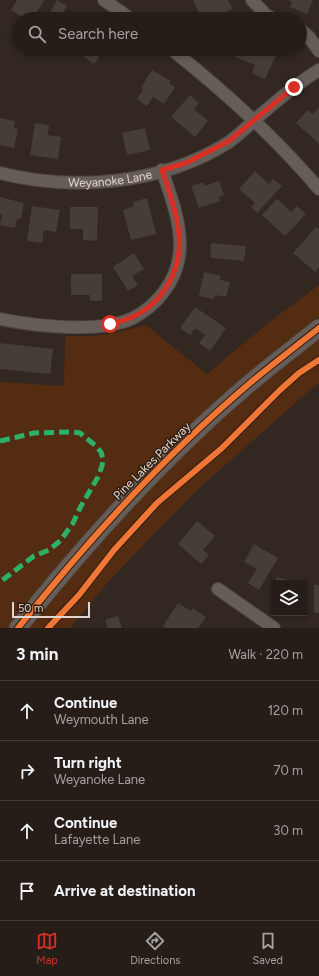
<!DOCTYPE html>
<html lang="en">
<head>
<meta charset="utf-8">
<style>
  :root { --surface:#261d19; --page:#322a26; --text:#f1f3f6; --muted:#a4a2a2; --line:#423b38; --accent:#d93025 }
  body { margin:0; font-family:Figtree,sans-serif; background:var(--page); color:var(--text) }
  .controls { position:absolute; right:12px; bottom:12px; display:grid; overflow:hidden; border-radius:0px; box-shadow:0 2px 6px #0003 }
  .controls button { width:36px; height:36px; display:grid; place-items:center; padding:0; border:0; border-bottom:1px solid var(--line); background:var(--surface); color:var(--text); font:20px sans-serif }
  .scale { position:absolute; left:12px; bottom:10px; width:78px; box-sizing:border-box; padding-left:4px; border:2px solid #e3d5cd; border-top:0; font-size:11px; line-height:14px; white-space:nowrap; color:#e3d5cd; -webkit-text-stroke:3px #301c0f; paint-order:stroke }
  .stop { position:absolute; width:12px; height:12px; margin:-9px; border:3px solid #d93025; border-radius:50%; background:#fff }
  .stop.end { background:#d93025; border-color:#fff; box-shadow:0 1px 4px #0008 }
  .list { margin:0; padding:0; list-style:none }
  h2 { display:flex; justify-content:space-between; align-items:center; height:52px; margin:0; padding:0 16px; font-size:17px }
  h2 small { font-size:13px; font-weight:400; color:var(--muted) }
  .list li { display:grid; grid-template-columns:26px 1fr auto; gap:12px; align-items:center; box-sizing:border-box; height:60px; padding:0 16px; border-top:1px solid var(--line) }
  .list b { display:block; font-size:15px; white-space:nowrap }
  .list p { margin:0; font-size:13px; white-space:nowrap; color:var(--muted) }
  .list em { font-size:13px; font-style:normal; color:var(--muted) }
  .icon { flex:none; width:22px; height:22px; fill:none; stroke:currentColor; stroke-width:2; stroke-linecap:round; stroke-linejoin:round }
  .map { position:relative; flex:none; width:319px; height:628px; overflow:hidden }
  .search { position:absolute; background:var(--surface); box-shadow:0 2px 6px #0003; left:12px; right:12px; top:12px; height:44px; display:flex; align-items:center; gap:10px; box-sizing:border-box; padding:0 14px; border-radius:22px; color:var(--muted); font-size:15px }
  .sheet { height:292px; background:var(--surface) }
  nav { display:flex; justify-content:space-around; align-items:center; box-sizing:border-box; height:56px; border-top:1px solid var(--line); background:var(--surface); font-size:11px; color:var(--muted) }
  nav a { display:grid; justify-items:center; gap:2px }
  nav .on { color:var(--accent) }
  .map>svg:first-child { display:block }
  .green { fill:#532c11 }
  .building { fill:#463d37 }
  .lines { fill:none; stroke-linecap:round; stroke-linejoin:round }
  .street-casing { stroke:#4d443e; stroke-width:14 }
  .secondary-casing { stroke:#4d443e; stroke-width:19 }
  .street { stroke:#665d58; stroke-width:12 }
  .secondary { stroke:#665d58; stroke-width:17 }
  .quiet { stroke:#2db169; stroke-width:5; stroke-dasharray:10 5; stroke-linecap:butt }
  .cycleway-casing { stroke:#301c0f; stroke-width:8 }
  .cycleway { stroke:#f07635; stroke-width:6 }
  .route { stroke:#d93025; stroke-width:5 }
  .labels { text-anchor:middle; stroke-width:3; stroke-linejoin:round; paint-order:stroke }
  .street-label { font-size:12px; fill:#e3d5cd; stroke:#301c0f }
</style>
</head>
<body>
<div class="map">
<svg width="319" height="628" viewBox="0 0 319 628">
  <rect width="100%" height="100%" fill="#322721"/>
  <path class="green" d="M319,285V317L285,345L49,578L8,628H0V382L64,386L65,336H94L123,331L146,325L207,374L268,323Z
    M319,337V383L303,396L193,494L109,581L70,628H29C89,551 156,479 228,412C257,386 289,362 319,337Z"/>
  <path class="building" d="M17,0H44L33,19H26L11,10Z
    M57,0L67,6L62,14L72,19H46Z
    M193,0H228L233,9L228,11L232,19H202Z
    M288,0H313L307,14L290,7L292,2Z
    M75,49H105L94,64L74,50Z
    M226,49H279L265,79L252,73L255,65L225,53Z
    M152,70L171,81L169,83L175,87L164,104L153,97L147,106L137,99L143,90L141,88Z
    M190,95L199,103L194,109L208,121L195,137L171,117Z
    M319,107V144L296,123L308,110L313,114Z
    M0,118L15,121L14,128L18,129L14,148L0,145Z
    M35,123L49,125L48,135L61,137L58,159L30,155Z
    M145,128L150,150L127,155L122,133Z
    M255,171L269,184L273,179L282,186L257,213L251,207L255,203L239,189Z
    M219,181L224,195L218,197L220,201L199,208L191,186L203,182L204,186Z
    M0,197L24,203L21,219H17L15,228L0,225L2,215L0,214Z
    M147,198L156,234L131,240L123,210L134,206L133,202Z
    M277,199L291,212L297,206L306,214L285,236L262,215Z
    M32,206L60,210L56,232L44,230L42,243L27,241Z
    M70,207H98L97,241L83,240V229H70Z
    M316,227L319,229V267L315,272L293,253Z
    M211,243L246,246L244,261L211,258V253H210Z
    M134,253L144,269L132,276L138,285L128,291L113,267Z
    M204,272L221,276L220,280L230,282L226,297L215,295L214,299L199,296Z
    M71,274H102V301H90V295H71Z
    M195,307L226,328L210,351L199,343L205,335L195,328L190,335L180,328Z
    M0,343L53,349L50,374L0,369Z
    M197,521L215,536L203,550L209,555L201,564L178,544Z
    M254,544L278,558L259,590L248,583L257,569L244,562Z
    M276,577L299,582V583H275Z
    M314,585H319V613H314Z
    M178,603L191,611L193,608L206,617L198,628H166L163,626Z
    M118,616L122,628H108L105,620Z"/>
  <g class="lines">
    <g class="street-casing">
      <g id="street">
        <path d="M104,0L131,19"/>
        <path d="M252,0L266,15L274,19"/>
        <path d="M300,29L309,37L319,51"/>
        <path d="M171,49C224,91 275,137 319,189"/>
        <path id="s1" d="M0,173C75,192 163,184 229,142C240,134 249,125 259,116C278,100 297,83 319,70"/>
        <path d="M0,319C35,326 100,334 133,318C145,312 155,303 163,293C174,279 180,262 180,245C180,219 170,194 162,170"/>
        <path d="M218,589L274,628"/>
      </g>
    </g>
    <g class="secondary-casing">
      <path id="secondary" d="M18,628C88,540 165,455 250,383C273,364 296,346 319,328"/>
    </g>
    <use href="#street" class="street"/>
    <use href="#secondary" class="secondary"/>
    <path class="quiet" d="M0,441L34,433L73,432L80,433L96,446L101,452L103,459L102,466L98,477L81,506L73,523L61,540L49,550L34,556L0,582"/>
    <g class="cycleway-casing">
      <path id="cycleway" d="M18,628C88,540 165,455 250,383C273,364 296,346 319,328
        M48,628L79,595L114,550L157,503L222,448L280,390L299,373L319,360"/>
    </g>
    <use href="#cycleway" class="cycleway"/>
  </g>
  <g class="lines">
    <path class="route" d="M110,324C130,320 147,312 160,296C193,256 177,215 162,170L186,163L229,141L294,87"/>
  </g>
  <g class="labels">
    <g class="street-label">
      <text dy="4" stroke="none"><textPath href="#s1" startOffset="111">Weyanoke Lane</textPath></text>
      <text transform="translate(152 461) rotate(-45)" y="4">Pine Lakes Parkway</text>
    </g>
  </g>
</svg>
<div class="controls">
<button><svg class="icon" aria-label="layers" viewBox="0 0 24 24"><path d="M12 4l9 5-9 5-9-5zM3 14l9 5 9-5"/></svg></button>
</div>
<div class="scale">50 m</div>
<div class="stop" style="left:110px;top:324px"></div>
<div class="stop end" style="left:294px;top:87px"></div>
<div class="search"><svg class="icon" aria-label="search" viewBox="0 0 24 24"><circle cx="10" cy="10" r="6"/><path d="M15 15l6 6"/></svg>Search here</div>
</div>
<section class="sheet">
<h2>3 min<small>Walk · 220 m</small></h2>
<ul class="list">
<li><svg class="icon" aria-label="ahead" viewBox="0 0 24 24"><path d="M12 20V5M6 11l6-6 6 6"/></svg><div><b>Continue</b><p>Weymouth Lane</p></div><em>120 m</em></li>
<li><svg class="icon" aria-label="right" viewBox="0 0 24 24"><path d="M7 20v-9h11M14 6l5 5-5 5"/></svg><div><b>Turn right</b><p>Weyanoke Lane</p></div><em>70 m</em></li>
<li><svg class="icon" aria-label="ahead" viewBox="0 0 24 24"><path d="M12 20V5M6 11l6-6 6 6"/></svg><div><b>Continue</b><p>Lafayette Lane</p></div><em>30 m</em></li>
<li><svg class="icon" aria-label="arrive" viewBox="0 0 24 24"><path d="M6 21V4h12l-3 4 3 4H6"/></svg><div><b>Arrive at destination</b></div></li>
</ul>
</section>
<nav>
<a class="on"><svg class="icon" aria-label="map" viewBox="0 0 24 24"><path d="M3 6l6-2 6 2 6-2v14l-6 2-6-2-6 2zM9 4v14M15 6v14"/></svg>Map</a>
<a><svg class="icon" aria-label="directions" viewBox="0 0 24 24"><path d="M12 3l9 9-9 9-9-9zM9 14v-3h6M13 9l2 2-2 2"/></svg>Directions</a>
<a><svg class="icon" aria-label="saved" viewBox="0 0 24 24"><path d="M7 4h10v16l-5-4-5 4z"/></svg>Saved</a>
</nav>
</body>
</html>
